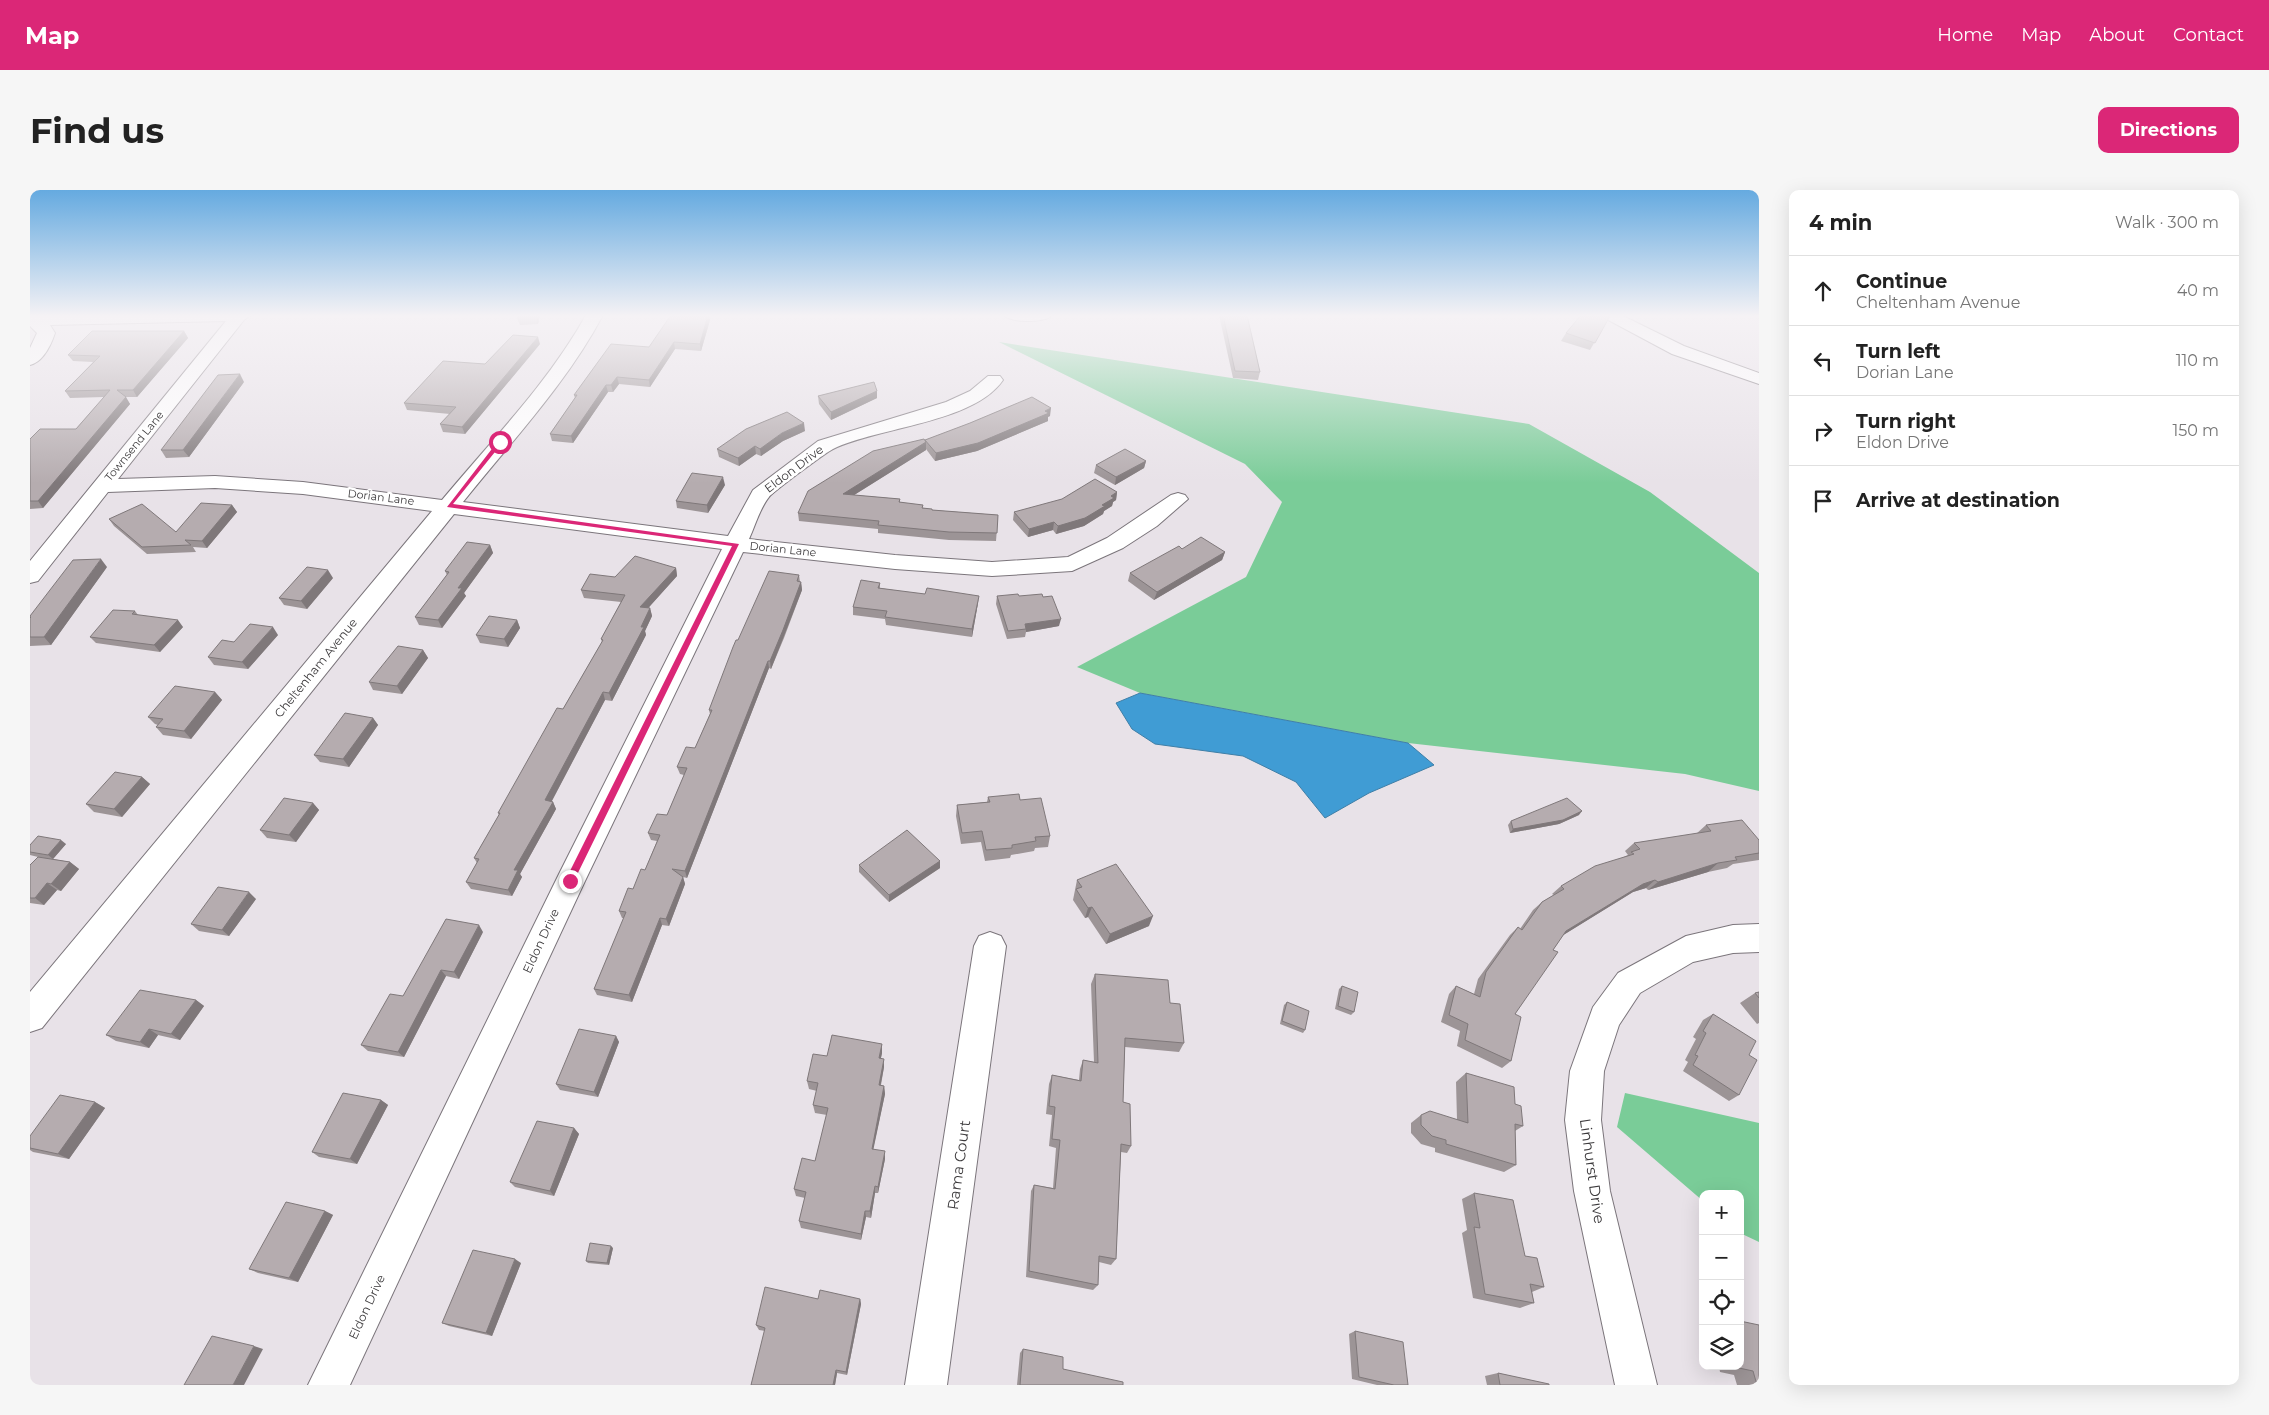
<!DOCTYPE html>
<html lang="en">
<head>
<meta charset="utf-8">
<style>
  :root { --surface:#fff; --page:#f6f6f6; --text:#222; --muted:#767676; --line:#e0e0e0; --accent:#db2777 }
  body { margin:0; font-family:Montserrat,sans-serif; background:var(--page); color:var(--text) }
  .controls { position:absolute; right:15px; bottom:15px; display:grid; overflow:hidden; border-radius:10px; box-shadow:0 5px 20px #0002 }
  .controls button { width:45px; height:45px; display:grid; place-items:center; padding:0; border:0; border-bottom:1px solid var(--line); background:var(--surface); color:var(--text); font:25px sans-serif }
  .stop { position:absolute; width:15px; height:15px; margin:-11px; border:4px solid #db2777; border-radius:50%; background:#fff }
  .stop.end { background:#db2777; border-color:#fff; box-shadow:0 1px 5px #0008 }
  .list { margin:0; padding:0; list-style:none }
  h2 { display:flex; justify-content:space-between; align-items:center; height:65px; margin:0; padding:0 20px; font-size:21px }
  h2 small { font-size:16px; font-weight:400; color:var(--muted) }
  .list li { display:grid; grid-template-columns:32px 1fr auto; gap:15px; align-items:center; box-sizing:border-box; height:70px; padding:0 20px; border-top:1px solid var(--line) }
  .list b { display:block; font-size:19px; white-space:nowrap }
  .list p { margin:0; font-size:16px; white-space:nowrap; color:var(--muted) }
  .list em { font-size:16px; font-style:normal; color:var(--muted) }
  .icon { flex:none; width:28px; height:28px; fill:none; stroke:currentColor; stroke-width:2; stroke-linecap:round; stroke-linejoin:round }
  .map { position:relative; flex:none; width:1729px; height:1195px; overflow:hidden; border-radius:10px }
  header { display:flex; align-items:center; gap:30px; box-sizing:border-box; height:70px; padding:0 25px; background:var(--accent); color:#fff }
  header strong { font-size:24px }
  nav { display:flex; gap:28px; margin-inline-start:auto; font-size:18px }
  .intro { display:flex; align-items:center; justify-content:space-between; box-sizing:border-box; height:120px; padding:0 30px }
  h1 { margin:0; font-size:35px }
  .button { padding:12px 22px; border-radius:10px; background:var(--accent); color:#fff; font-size:18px; font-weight:700 }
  main { display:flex; gap:30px; padding:0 30px }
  aside { flex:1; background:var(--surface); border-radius:10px; box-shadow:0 5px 20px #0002 }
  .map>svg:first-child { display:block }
  .green { fill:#7acc98 }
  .water { fill:#409cd4; stroke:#3f7fa7 }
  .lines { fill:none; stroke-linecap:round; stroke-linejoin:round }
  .minor-casing { stroke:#7b757b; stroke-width:2 }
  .minor { fill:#fff; fill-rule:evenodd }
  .wall { fill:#9c9496 }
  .shaded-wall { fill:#7f787a }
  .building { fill:#b5acaf; stroke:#7f787a }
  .route { fill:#db2777 }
  .labels { text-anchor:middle; stroke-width:5; stroke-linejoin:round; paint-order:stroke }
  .far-street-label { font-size:11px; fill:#3d3b3d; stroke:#fff }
  .street-label { font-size:12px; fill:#3d3b3d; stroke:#fff }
  .near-street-label { font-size:15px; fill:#3d3b3d; stroke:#fff }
</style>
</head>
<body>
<header>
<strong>Map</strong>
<nav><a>Home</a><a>Map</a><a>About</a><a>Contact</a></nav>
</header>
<div class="intro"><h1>Find us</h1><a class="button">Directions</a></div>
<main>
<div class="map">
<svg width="1729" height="1195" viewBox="0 0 1729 1195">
  <rect width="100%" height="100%" fill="#e8e2e8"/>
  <path class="green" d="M969,152L1499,234L1620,302L1729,383V601L1655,584L1378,553L1110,503L1047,477L1216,387L1252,312L1215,274Z
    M1595,903L1729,933V1052L1710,1043V1004H1673V1011L1587,937Z"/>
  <path class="water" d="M1110,503L1378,553L1404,575L1339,603L1295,628L1266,592L1213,566L1125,554L1102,539L1086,513Z"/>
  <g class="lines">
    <g class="minor-casing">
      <path id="minor" d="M221,125L214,130L88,289L185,286L273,292L412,310C461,251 519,192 556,125H573C537,193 481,252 433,312L698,346L723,300L788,251L916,212L940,201L958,186H970L973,190C944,233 848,237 803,259C795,263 744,301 739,307C730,318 725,336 719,349L865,365L962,372L1038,367L1077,348L1141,305L1148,303L1155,305L1158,309L1127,336L1093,358L1042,381L962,386L865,379L713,362L555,691L320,1195H278L530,682L692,359L424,324L12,838L0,842V802L402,321L273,304L185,298L78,302L8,391L0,393V371L196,131L20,135L25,143C21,155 13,172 0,175V158L7,143L0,136V126Z
        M974,125H1022C1016,133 980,133 974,125Z
        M1569,125H1591L1654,156L1729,183V194L1642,164Z
        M1729,734V762L1703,763L1663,772L1610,803L1589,835L1574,881L1571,930L1580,1001L1627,1195H1585L1544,1001L1535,930L1540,881L1563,817L1588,783L1656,746L1703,735Z
        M960,742L971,746L976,756L917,1195H875L944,756L949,746Z"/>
    </g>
    <use href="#minor" class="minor"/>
  </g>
  <path class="wall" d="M488,125H510L508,134L490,135L487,128Z
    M1189,125H1217L1230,182L1228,190L1203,188Z
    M1580,126L1560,160L1531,151L1536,143Z
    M680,130L671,161L645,159L620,197L589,194L583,202H578L543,253L522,251L520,244L545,208L544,205L619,157Z
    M154,141L158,148L107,207H95L100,214L13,318L0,319V249L46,239L74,207L40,208L35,201L63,172L43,171L38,165Z
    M510,154L435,244L413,242L410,234L420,224L377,220L374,213L455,174Z
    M214,192L159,267L136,268L131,260Z
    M847,201V208L801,230L789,214L788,206Z
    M1020,226L1018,227V231L947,261L905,271L896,259V260L824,305L870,309V312L902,320L968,325L966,351L919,350L848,343V339L769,331L768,323L895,250Z
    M775,241L753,251L731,266L726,264L709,276L689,267L687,259Z
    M1116,271L1114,278L1085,295L1064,283L1066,275Z
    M695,295L678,323L647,318L646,311Z
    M1087,302L1086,310L1083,312L1082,316L1074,321L1073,324L1054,336L1026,344L1023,340L998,347L983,330L984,322Z
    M202,315L207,322L177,358L163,357L166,362L117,364L84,336L79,329L146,342Z
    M460,355L463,363L434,403L436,406L412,438L389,435L385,427L417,385L415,381Z
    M1195,362L1192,370L1124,410L1098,391L1100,383Z
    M77,377L21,455L0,456V426Z
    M646,378L647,386L618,418H620L622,426L615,441L616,445L582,511L575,510L522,611L523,612L526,619L490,684L492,687L482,706L441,699L436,692L447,673L444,668L469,625L468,623L533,519L572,452L571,449L591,412L554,408L551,400L585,387Z
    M769,385L770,392H771L772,400L754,448L741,479L739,478L657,688L653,687L655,694L639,736L632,735L602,812L567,805L564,799L594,728H592L589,721L615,680L627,651L621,650L618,643L637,625L654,585L650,584L647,577L665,558L680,524L679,520L708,450Z
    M303,388L277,419L254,415L249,408Z
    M850,393V398L948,413L942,447L856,435L855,429L823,425V417Z
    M967,406L1013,407L1029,436L996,442L995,447L977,449L966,414Z
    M105,421L108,425L153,437L130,462L66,453L60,447Z
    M487,430L490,438L478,457L450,453L446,445Z
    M248,445L218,479L184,475L178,467L204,452Z
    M393,460L398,468L372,504L343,500L339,492Z
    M185,502L192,510L161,549L133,545L126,537L128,535L125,534L118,527Z
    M343,528L348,535L319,577L290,572L284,565Z
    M112,587L120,594L92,627L64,622L56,614Z
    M958,607L990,610L1020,646L1018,657L1005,658L1004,661L981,665L980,668L955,671L951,652L931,654L926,626L927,615L957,612Z
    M283,613L289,620L266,652L237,648L230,640Z
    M1549,625L1529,634L1480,643L1478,635L1481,631Z
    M1676,635L1729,650V670L1703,674L1697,678L1678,682L1618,700L1616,698L1603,702L1533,745L1523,760L1485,824L1481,871L1472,878L1427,856L1430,841L1411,832L1419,804L1426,796L1444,804L1448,789L1480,745L1488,737L1490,739L1503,720L1512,712L1524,705L1522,704L1531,696L1596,666L1598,665L1595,661L1604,653L1666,644Z
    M36,654L23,669L40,672L49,679L31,701L27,700L14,715L0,713V675L8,667L0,665V655Z
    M910,671V678L859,712L829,682V675Z
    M1047,690L1119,736L1076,754L1058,727L1055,728L1043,710Z
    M226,709L199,746L169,741L161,734Z
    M453,742L429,789L416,786L374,867L338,861L331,855L373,806Z
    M1065,784L1140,813L1154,853L1149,862L1095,857L1093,912L1101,956L1097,963L1091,962L1086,1069L1081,1075L1069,1072L1068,1095L1063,1100L996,1087L1001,1001L1004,995L1023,998L1026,958L1019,956L1022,925L1016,924L1019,894L1022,885L1049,890L1050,879L1053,870L1064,872L1061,794Z
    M1312,796L1324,822L1321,825L1305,819L1309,799Z
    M1729,802V833L1727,834L1710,813L1725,803Z
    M166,810L174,816L150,850L128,845L119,858L86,851L76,845Z
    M1257,812L1275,840L1273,843L1250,834L1254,815Z
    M1683,824L1719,865L1709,905L1699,911L1653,881L1658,872L1655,870L1666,849L1663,847L1673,830Z
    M586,846L589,852L568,907L530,900L526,894Z
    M852,854V863L851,868L854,877L851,895L854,896L855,904L843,959L855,969L848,1003H845L841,1028L836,1027L831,1050L771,1038L769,1031L775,1008L766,1006L764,999L785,971L797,925L785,923L783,915L787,901L779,899L777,891L797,866Z
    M1436,883L1485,914L1493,936L1485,941L1486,975L1474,982L1405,962V958L1391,954L1381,943V933L1391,925L1427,930L1426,892Z
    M351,910L358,915L327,974L289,967L282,962Z
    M65,912L75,918L39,969L3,962L0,960V946Z
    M544,938L549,944L524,1006L485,997L480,992Z
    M1444,1003L1495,1066L1514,1097L1502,1102L1504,1113L1490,1118L1443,1108L1432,1043L1437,1040L1432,1009Z
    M295,1021L303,1025L268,1092L228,1083L219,1079Z
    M583,1058L579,1075L558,1073L556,1071Z
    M491,1073L462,1146L419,1136L412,1133Z
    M788,1109H830L831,1114L817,1185L807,1183L805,1195H721L735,1141L729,1140L726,1135Z
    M1710,1131L1729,1195H1707L1704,1185L1690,1182L1689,1176H1710Z
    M1325,1141L1378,1195H1347L1322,1189L1319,1144Z
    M993,1159L1033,1179L1093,1195H987L990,1163Z
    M1468,1183L1519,1195H1457L1455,1186Z"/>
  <path class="shaded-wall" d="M506,125H510L508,134L506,126Z
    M678,125H679L680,130L671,161L670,154Z
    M154,141L158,148L107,207L103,200Z
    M508,147L510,154L435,244L432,237Z
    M644,152L645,159L620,197L619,190Z
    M210,184L214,192L159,267L153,260Z
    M587,187L589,194L583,202L581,195Z
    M576,195L578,202L543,253L541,246Z
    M847,201V208L801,230V222Z
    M96,207L100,214L13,318L8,311Z
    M1021,218L1020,226L1018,227V231L947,261L905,271L906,263L1015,221Z
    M774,233L775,241L753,251L731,266L730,259L752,243Z
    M896,252V260L813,312V304Z
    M725,256L726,264L709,276L708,268Z
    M1116,271L1114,278L1085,295L1086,287Z
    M693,287L695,295L678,323L677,315Z
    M1087,302L1086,310L1083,312L1082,316L1074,321L1073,324L1054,336L1026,344L1028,336L1072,315L1081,306Z
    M202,315L207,322L177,358L172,351Z
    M1024,332L1023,340L998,347L999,339Z
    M460,355L463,363L434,403L436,406L412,438L408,430L428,398Z
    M1195,362L1192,370L1124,410L1127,402Z
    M71,369L77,377L21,455L14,447Z
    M646,378L647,386L612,425L610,417Z
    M298,380L303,388L277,419L271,411Z
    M771,392L772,400L741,479L740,471Z
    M949,406L948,413L942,447V439Z
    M620,418L622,426L615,441L616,445L582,511L579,503L611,437Z
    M1031,429L1029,436L996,442V439L995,434Z
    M148,430L153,437L130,462L124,455Z
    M487,430L490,438L478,457L474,449Z
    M243,437L248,445L218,479L212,472Z
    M393,460L398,468L372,504L367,496Z
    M738,471L739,478L657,688L655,681Z
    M185,502L192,510L161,549L154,541Z
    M573,502L575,510L518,618L515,610Z
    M343,528L348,535L319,577L313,569Z
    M112,587L120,594L92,627L84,619Z
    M523,612L526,619L490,684L492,687L482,706L478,700L484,680Z
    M283,613L289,620L266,652L259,645Z
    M1552,621L1549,625L1529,634L1480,643L1483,639Z
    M31,650L36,654L23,669L18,665Z
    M910,671V678L859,712V705Z
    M40,672L49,679L31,701L21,694Z
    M1688,673L1678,682L1618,700L1628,692Z
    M653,687L655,694L639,736L636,729Z
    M1625,690L1616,698L1603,702L1527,749L1536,741L1613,694Z
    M17,693L27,700L14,715L5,708Z
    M219,702L226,709L199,746L192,740Z
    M1062,717L1058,727L1055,728L1058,718Z
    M1123,726L1119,736L1076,754L1080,744Z
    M630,728L632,735L602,812L599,805Z
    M449,735L453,742L429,789L424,782Z
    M411,780L416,786L374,867L368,862Z
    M166,810L174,816L150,850L141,844Z
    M119,839L128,845L119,858L110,852Z
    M586,846L589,852L568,907L564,902Z
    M852,854V863L849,876V868Z
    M854,869V877L849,903V895Z
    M854,896L855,904L842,966V959Z
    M351,910L358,915L327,974L320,969Z
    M65,912L75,918L39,969L28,964Z
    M544,938L549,944L524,1006L520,1001Z
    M855,961V969L848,1003V997Z
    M845,996V1003L841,1028L840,1021Z
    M295,1021L303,1025L268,1092L259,1088Z
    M835,1021L836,1027L831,1050V1044Z
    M581,1056L583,1058L579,1075L577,1073Z
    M485,1069L491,1073L462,1146L456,1143Z
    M830,1109L831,1114L817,1185L816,1182Z
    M224,1156L233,1159L214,1195H203Z
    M806,1180L807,1183L805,1195H803Z"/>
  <path class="building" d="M488,125H506V126L487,128Z
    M641,125H678L670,154L644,152L619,190L587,187L581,195H576L541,246L520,244L547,205H544L581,154L619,157Z
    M1193,125H1217L1230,182L1205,181Z
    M1551,125L1580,126L1565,153L1536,143Z
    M62,141H154L103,200H87L96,207L8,311H0V249L10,239H46L80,200L35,201L70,166L38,165Z
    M483,145L508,147L432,237L410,234L426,217L374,213L413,171L455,174Z
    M210,184L153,260H131L188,185Z
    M844,192L847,201L801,222L788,206Z
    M1002,207L1021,218L1015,221L1019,223L948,253L906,263L895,250L940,233Z
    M757,222L774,233L752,243L730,259L725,256L708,268L687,259L716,239Z
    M894,249L896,252L813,304L870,309L869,312L893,315L892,318L902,319V320L968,325L967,343L919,342L848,335L849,331L768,323L778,301L843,261Z
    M1095,259L1116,271L1086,287L1066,275Z
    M662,283L693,287L677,315L646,311Z
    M1065,289L1087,302L1081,306L1084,308L1072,315L1075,316L1055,328L1028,336L1024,332L999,339L984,322L1032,309Z
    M171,313L202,315L172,351L155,350L161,355L112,357L79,329L112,314L146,342Z
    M1171,347L1195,362L1127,402L1100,383L1149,356L1152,359Z
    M437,352L460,355L428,398H432L408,430L385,427L419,382L415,381Z
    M605,366L646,378L610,417L620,418L611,437H614L579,503L573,502L515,610L523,612L484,680H488L478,700L436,692L449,669L444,668L470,623H468L527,518L533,519L573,450L571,449L595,405L551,400L560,384L585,387Z
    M71,369L14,447H0V428L1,427H0V426L43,370Z
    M277,377L298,380L271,411L249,408Z
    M739,381L769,385L767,391L771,392L753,440L740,471H738L655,681L642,679L653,687L636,729L630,728L599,805L564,799L596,722L589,721L598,698L603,699L611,679L615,680L630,645L618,643L627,624L637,625L657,578L647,577L656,557L665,558L682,520H679L703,457L706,450H708Z
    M831,390L850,393L848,398L895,404L897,398L949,406L942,439L855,427L857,421L823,417Z
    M988,404L989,406L1012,404L1013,407L1022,406L1031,429L995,434L996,439L978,441L967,406Z
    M83,420L105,421L102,424L148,430L124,455L60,447Z
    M459,426L487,430L474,449L446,445Z
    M220,434L243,437L212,472L178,467L192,450L204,452Z
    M368,456L393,460L367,496L339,492Z
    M145,496L185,502L154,541L126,537L133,529L118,527Z
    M315,523L343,528L313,569L284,565Z
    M85,582L112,587L84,619L56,614Z
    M989,604L990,610L1011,608L1020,646L1005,647L1006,651L982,655V658L956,660L952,641L932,643L927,615L960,612L958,607Z
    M254,608L283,613L259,645L230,640Z
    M1537,608L1552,621L1533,630L1483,639L1481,631Z
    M1712,630L1729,650V663L1705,667L1707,670L1688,673L1628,692L1625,690L1613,694L1536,741L1523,760L1528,762L1485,824L1491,827L1481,871L1435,850L1438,834L1419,825L1426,796L1450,807L1456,782L1488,737L1492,740L1512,712L1534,699L1531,696L1565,676L1604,664L1601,662L1610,659L1604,653L1681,641L1676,635Z
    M877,640L910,671L859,705L829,675Z
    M8,646L31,650L18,665L0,662V655Z
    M8,667L40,672L21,694L17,693L5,708H0V675Z
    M1086,674L1123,726L1080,744L1062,717L1058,718L1046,699L1052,697L1047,690Z
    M188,697L219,702L192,740L161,734Z
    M416,729L449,735L424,782L411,780L368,862L331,855L360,804L373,806Z
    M1065,784L1138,790L1140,813L1150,814L1154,853L1095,848L1093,912L1100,914L1101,956L1091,954L1086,1069L1069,1066L1068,1095L999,1081L1004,995L1025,999L1030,950L1022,949L1025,917L1019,916L1022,885L1051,891L1053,870L1068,873Z
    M1312,796L1328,802L1324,822L1308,816Z
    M110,800L166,810L141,844L119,839L110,852L76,845Z
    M1729,802V808L1725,803Z
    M1257,812L1279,821L1275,840L1252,831Z
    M1683,824L1726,851L1719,865L1727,870L1709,905L1663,875L1668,866L1665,865L1676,843L1673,841Z
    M549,839L586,846L564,902L526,894Z
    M802,845L852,854L849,868L854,869L849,895L854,896L842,959L855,961L848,997L845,996L840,1021H835L831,1044L769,1031L776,1002L764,999L772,968L785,971L798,918L783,915L788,893L777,891L783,864L797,866Z
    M1436,883L1484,897L1485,914L1491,916L1493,936L1485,934L1486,975L1416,954V950L1402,946L1391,935V925L1400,921L1438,933Z
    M313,903L351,910L320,969L282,962Z
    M30,905L65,912L28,964L0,958V946Z
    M507,931L544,938L520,1001L480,992Z
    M1444,1003L1483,1010L1495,1066L1507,1068L1514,1097L1500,1094L1504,1113L1455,1104L1444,1037L1450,1038Z
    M256,1012L295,1021L259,1088L219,1079Z
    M560,1053L581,1056L577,1073L556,1071Z
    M443,1060L485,1069L456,1143L412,1133Z
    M735,1097L788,1109L790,1100L830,1109L816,1182L806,1180L803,1195H721L735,1138L726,1135Z
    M1710,1131L1729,1135V1195H1727L1723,1181L1709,1178L1708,1176H1710V1149L1713,1150L1710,1140Z
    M1325,1141L1373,1152L1378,1195H1364L1329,1187Z
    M182,1146L224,1156L203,1195H154Z
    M993,1159L1033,1167V1179L1093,1192V1195H990Z
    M1468,1183L1519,1194V1195H1470Z"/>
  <linearGradient id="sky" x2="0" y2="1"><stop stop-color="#65aae0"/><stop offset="0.43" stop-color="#f5f2f5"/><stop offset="1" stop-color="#f5f2f5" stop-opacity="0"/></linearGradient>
  <rect width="1729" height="293" fill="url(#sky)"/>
  <path class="route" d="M468,251L473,252L423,314L709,354L543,693L540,694L535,691L702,356L417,317Z"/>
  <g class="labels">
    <g class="far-street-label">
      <text transform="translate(104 256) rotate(-51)" y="4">Townsend Lane</text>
      <text transform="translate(351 307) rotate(7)" y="4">Dorian Lane</text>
      <text transform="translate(753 359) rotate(6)" y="4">Dorian Lane</text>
    </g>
    <g class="street-label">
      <text transform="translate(764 279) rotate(-37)" y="4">Eldon Drive</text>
      <text transform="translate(286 478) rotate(-51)" y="4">Cheltenham Avenue</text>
      <text transform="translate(511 751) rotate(-65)" y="4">Eldon Drive</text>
      <text transform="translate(337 1117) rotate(-65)" y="4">Eldon Drive</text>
    </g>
    <g class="near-street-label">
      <text transform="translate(929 975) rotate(-82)" y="5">Rama Court</text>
      <text transform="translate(1562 981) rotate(82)" y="5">Linhurst Drive</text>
    </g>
  </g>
</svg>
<div class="controls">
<button>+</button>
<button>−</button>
<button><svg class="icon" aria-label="locate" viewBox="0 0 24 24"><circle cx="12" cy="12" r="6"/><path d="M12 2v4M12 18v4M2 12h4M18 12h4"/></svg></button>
<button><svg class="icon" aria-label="layers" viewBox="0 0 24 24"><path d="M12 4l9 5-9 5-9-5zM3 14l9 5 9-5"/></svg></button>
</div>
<div class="stop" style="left:470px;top:252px"></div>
<div class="stop end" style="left:540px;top:691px"></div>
</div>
<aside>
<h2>4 min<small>Walk · 300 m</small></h2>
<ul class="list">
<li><svg class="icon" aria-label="ahead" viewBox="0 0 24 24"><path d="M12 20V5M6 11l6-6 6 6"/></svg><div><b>Continue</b><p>Cheltenham Avenue</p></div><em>40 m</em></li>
<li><svg class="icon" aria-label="left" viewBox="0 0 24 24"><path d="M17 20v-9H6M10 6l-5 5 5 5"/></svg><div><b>Turn left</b><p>Dorian Lane</p></div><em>110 m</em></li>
<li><svg class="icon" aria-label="right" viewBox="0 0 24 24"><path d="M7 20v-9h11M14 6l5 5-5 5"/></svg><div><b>Turn right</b><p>Eldon Drive</p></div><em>150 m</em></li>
<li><svg class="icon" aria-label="arrive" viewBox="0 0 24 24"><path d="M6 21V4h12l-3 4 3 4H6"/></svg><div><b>Arrive at destination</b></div></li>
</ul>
</aside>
</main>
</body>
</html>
